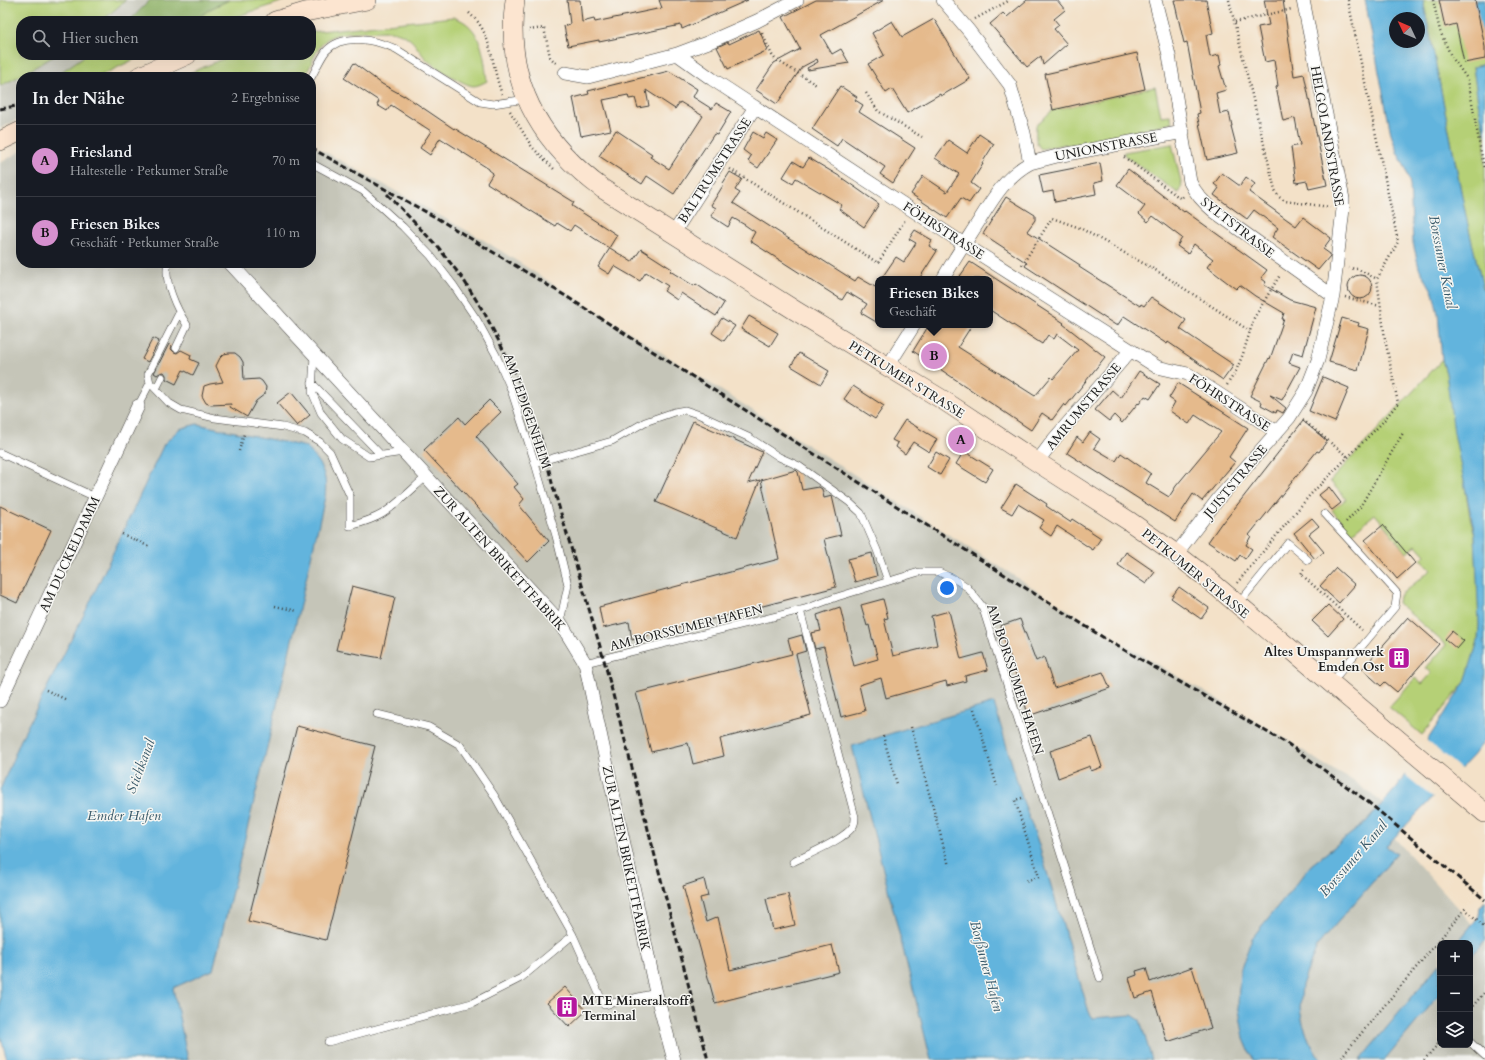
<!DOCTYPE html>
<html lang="de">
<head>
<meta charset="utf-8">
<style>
  :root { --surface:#171b24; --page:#242831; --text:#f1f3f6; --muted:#9ea1a6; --line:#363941; --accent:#d690ce }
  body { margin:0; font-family:Cardo,serif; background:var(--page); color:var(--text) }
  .controls { position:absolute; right:12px; bottom:12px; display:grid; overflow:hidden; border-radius:8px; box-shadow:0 4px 16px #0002 }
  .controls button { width:36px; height:36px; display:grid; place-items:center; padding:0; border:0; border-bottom:1px solid var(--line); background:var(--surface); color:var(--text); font:20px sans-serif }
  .compass { position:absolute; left:1389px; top:12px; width:36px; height:36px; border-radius:50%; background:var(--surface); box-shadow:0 4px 16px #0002; rotate:314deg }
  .you { position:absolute; left:947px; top:588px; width:14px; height:14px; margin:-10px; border:3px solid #fff; border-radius:50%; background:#1a73e8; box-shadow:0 0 0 6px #1a73e833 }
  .badge { display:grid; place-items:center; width:26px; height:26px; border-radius:50%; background:var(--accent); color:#111; font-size:13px; font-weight:700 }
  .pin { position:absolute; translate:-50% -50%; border:2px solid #fff; box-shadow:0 1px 4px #0006 }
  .popup { position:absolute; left:875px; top:276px; width:118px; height:52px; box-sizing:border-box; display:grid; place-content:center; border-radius:8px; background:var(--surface); filter:drop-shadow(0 1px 3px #0005); font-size:13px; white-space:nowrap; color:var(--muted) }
  .popup b { font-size:15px; color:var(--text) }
  .popup::after { content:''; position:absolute; left:50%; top:100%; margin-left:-8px; border:8px solid transparent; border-top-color:var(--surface) }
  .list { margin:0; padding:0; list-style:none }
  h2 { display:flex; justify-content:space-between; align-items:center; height:52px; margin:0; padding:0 16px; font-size:17px }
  h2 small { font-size:13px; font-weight:400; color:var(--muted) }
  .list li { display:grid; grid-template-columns:26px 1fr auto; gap:12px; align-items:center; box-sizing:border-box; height:72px; padding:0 16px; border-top:1px solid var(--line) }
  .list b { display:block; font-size:15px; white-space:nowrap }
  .list p { margin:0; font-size:13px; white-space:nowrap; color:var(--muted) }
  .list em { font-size:13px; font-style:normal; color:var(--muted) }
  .icon { flex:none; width:22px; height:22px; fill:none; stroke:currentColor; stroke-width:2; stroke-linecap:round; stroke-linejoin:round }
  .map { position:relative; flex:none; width:1485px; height:1060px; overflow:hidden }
  .search { position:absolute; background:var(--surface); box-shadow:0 4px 16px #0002; left:16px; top:16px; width:300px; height:44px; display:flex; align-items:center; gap:10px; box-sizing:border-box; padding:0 14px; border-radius:16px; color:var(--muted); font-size:15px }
  .panel { position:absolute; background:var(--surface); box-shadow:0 4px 16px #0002; left:16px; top:72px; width:300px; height:196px; border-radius:16px }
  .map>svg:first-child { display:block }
  .industrial { fill:#c5c5b8 }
  .green { fill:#b5d076; stroke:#687649 }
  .forest { fill:#90b267; stroke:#566742 }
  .water { fill:#62b4dd; stroke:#3f687c; fill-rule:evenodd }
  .pier { fill:#f3e1c8 }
  .building { fill:#e5ba8c }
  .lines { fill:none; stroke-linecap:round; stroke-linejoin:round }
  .lane-casing { stroke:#3c3a36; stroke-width:8 }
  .street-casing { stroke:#3c3a36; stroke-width:14 }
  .secondary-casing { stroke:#3c3a36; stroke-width:20 }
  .path { stroke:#3c3a36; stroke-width:2.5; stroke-dasharray:1 3; stroke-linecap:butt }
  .lane { stroke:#fff; stroke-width:7 }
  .street { stroke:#fff; stroke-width:13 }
  .secondary { stroke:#fce5d0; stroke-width:19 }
  .rail { stroke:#1c1c1c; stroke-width:3; stroke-dasharray:6 3; stroke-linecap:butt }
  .labels { text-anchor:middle; stroke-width:3; stroke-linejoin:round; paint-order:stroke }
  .street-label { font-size:13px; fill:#1c1c1c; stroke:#f6f6f2 }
  .poi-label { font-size:13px; font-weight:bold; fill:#1c1c1c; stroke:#f6f6f2; text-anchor:end }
  .water-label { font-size:14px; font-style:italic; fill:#385969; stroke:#f6f6f2 }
</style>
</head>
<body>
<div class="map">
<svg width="1485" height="1060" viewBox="0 0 1485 1060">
  <rect width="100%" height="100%" fill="#f6f6f2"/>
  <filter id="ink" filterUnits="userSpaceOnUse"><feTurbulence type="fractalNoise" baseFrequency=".025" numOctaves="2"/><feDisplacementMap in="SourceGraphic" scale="8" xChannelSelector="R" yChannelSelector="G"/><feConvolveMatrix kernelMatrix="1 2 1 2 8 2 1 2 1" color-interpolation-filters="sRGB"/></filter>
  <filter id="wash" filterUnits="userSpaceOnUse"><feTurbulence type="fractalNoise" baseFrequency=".012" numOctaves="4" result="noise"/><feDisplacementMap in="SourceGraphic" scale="16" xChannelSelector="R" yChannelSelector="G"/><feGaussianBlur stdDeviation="0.9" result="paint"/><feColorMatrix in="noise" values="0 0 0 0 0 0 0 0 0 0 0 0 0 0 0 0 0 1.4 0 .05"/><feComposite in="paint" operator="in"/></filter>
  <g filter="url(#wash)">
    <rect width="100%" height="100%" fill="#f3e1c8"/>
    <path class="industrial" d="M0,0H150L129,21H21V55H86L54,77H21V116L18,119L0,129Z
      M311,144L482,239L1114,639L1289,741L1323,764L1355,782L1383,803L1373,814L1472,924L1457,943H1440V963L1360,1060H1152L1140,1020L1132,1015L1093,1018L1089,1012L1037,839L1022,798L994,703L852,746L931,1060H188L173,988L213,969L271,731L325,497L326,484L119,541L22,737L0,790V163L21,151V263H311Z
      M1485,940V1060H1385L1440,994V1045H1470V958Z"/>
    <path class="green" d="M0,0H126L102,21H21V55H56L16,78L0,86Z
      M229,0H287L223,21H194L210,9Z
      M1423,0H1473L1485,59V64L1473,67L1478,102L1485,135V296L1468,226Z
      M453,17C482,25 484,56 487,81C483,83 478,86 473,86C464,85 435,67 427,60C423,56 420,51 416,46C410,37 400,32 390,31C373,32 340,29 326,40C316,48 311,66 305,77H180L232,55H311V32Z
      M86,55H143L98,77H54Z
      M1155,87L1161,116L1170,115L1172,122L1145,129L1140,133L1067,147L1066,144L1041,149C1034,142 1036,134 1036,125L1053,110Z
      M1172,144L1182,186L1178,193L1124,155V152Z
      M1442,360L1446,373L1470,517L1475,535L1478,591L1479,625L1478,641L1465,682L1422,735L1389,707L1415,678L1422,684L1432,673L1426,668L1446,645L1398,603L1399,596L1431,570L1421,559L1425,555L1416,545L1407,553L1375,514L1351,534L1332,510L1346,499L1330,481Z"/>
    <path class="forest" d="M150,0H229L210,9L194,21H129Z"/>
    <path class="water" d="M1365,0H1423L1468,226L1485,296V740L1473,756L1386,846L1397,854L1317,946L1302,985L1300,1009L1303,1024L1309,1040L1317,1055L1323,1060H1253L1244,1039L1238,1004L1240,971L1252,938L1311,865L1366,822L1397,787L1465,682L1478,641L1479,625L1475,535L1454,433L1446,373L1442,360L1438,314L1433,292L1419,268L1413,243L1410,185L1406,169L1397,152L1391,134ZM1395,18H1419V42H1395Z
      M1473,0H1485V59Z
      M1485,64V135L1478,102L1473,67Z
      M197,424L307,447C321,466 328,472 325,497L271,731L213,970L173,988L188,1060H7L0,1035V790L22,737L88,606L164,444L179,429Z
      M994,703L1022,798L1037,839L1089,1012L1093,1018L1132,1015L1140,1020L1152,1060H931L852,746L911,727Z
      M1485,901V940L1470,958V943H1457L1479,916L1480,907Z
      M1440,963V994L1385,1060H1360Z"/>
    <path class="pier" d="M1426,740L1462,770L1434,799L1404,774Z"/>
    <g id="blocks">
      <path class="building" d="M567,0H580L582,22L594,19L595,22L662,8L659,0H748L682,29L681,25L599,42V40L568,46L564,26L570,24Z
        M816,0H884L821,35L832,54L841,49L849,63L808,70L807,68L818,62L817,59L802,67L777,104L756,90L774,63L800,49L783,17Z
        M1027,0H1057L1065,10L1054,19L1059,25L1054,29L1067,44L1043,65L1041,56L1027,67L990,24L1003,13L1007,17Z
        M1174,0H1206L1213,33L1206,35L1210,57L1219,55L1221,65L1219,66L1226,90L1216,93L1220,114L1229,112L1232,126H1231L1238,153L1207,160L1197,114L1200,113L1187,42L1184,43Z
        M1264,0H1283L1294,76L1304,74L1327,185L1309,189L1307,181L1296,183L1291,147L1300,145L1295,118L1283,121L1276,87L1278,86L1274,60L1265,62L1258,27L1269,25Z
        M1439,0H1475L1485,47V59L1464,63L1456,24L1445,27Z
        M934,19L970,79L941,96L940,94L907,113L892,89L886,93L868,64L884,55L872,33L892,21L902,37Z
        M759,30L768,50L728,69L717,47L728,42L729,44Z
        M1137,53L1145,89L1053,110L1045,74Z
        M354,63L382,84L404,96V95L454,129V128L574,202L572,206L617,235L609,248L574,225L570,231L557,223L555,226L487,183L493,173L489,170V169L440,138L430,155L420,148L431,131L391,105L387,111L377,105L379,101L344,78Z
        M669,71L697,89L693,97L712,109L716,103L731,112L717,135L714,134L674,194L647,176L642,184L599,156L616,130L652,154L650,157L669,169L703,116L680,102L675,109L646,90L649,106L638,108L635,98L629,99L628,95L603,100L611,130L581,136L573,98L589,94L588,91Z
        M840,86L857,97L855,100L863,105L859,112L915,148L893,183L880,174L885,167L842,138L837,146L812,129Z
        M753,132L763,138L766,133L777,140L758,168L748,161L751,156L743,150Z
        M979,134L994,144L982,163L983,164L971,183L979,189L969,203L961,198L947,218L911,194L923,176L947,192L959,174L935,158L948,140L967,153Z
        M809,158L839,176L879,204L864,227L839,209L842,205L796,178L793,183L783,177L793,161L803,167Z
        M1100,163L1103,181L1094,183L1096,194L1055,202L1053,191L1043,193L1039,175Z
        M1128,169L1184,212L1185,211L1267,270L1261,278L1266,282L1264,285L1290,300L1316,307L1303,355L1293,352L1289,363L1300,367L1282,400L1270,395L1286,408L1283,413L1277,410L1276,413L1261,405L1262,402L1250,396L1269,358L1270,359L1284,319H1282L1284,313L1255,296L1240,285L1236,289L1207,267L1213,259L1194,244L1188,254L1177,246L1182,238L1153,216L1148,222L1139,214L1145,206L1117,185Z
        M730,172L742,179L735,190L740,193L733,203L855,281L858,277L877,288L878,286V323L861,313L867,304L847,292L842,300L750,241L755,232L745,225L733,218L728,227L711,216L716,208L711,205L724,184L723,183Z
        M1222,173L1240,186L1246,177L1255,184L1249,192L1296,226L1303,217L1331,238L1323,249L1330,254V256L1318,270L1272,237L1278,228L1254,210L1247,219L1214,195L1219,188L1214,184Z
        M1006,197L1035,215V220L1027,231L1080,265L1079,267L1140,306L1141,304L1144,306L1151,297L1186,320L1180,329L1234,365L1223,380L1168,342L1167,344L1124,316L1117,326L1025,266L1027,263L983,234Z
        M915,230L932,240L929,246L937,251L919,279H881L896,257L904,262L916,243L909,239Z
        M610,248L632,262L641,249L672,269L670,271L694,286L696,284L724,303L716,316L681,293L677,300L664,291L668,286L646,272L640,281L614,266L609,274L598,267Z
        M970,262L1064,323L1063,324L1105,357L1066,406L1064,404L1052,420L1042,413L1031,430L913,351L929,325H972L958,347L1035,396L1051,377L1053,379L1078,350L1057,334L1054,339L1048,335L1042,344L990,310V279H958Z
        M1348 287a12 12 0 1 1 24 0a12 12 0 1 1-24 0Z
        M749,316L778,333L770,346L741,329Z
        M722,318L735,326L724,341L712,333Z
        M1342,318L1359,323L1358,326L1369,329L1358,370L1329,362Z
        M153,338L159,341L148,362L142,359Z
        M169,344L172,346L171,349L174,352L177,353L181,350L191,355L190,359L199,363L193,375L183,370L176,384L166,379V375L164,372L160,373L157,375L154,373Z
        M229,353H235L240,357L243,362L244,380L259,379L262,381L266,387L265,394L256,401L247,417L230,407L231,404L211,405L206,403L202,396L204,386L210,384L223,382L216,366L220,358L224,354Z
        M799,353L829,371L821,384L791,366Z
        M1139,371L1160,384L1150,399L1145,396L1139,404L1138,403L1122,423L1114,415L1109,421L1095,410L1112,390L1121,398Z
        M1323,377L1349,388L1335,422L1309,411Z
        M1178,383L1248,428L1229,457L1235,462L1202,501L1193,494L1175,522L1067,453L1077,437L1083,442L1090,432L1100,439L1094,448L1116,461L1121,453L1151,474L1146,483L1169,497L1176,486L1221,432L1195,415L1189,424L1170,411L1175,402L1169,398Z
        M853,386L884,406L875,419L844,399Z
        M291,392L310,415L297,426L277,403Z
        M489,400L501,412L476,436L518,484L514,487L524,499L519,505L549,541L528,562L424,450L459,417L465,424Z
        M905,420L937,439L929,452L913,442L905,454L896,447L898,443L892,440Z
        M693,421L762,452L748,483L760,480L737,537L656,502Z
        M1303,421L1327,441L1319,452L1317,451L1249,535L1251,536L1246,545L1252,549L1245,559L1240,555L1236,561L1208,542L1222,522L1223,523Z
        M964,451L993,469L985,482L956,464Z
        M936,452L949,460L940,475L927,467Z
        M796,470L798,472L802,490L819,487L822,489L824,498L832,496L841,535L824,539L836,587L632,640L629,622L603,628L599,607L779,559L761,480Z
        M1016,484L1047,504L1046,506L1070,522L1072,519L1101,538L1093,550L1057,526L1051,536L1039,528L1044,520L1018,504L1012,514L1001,508Z
        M1329,487L1341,503L1332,510L1319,495Z
        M0,506L51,530L17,603L0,595Z
        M1312,518L1319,526L1309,534L1324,552L1315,559L1294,533Z
        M1383,525L1415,563L1397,579L1365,540Z
        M1126,552L1155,572L1146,584L1118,565Z
        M872,553L877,576L855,582L848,559Z
        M1336,568L1355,585L1339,603L1320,586Z
        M352,586L395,597L381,658L336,650Z
        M1179,587L1209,608L1201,619L1171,598Z
        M883,599L888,618L884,619L893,656L937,645L931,616L949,611L961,659L983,653L988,670L965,676L966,681L947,686L946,681L886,698L881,678L859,685L865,711L841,717L824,647L815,649L811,633L821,631L817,615L840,607L854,666L878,659L871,634L869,625L867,626L861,605Z
        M1328,605L1343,619L1328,636L1312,621Z
        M1408,617L1439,644L1397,692L1385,682L1381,686L1362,669Z
        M1020,619L1036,661L1044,657L1054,688L1103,672L1110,688L1028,716L1024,699L1000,626Z
        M1452,631L1464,641L1457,649L1445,639Z
        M802,635L806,651L796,654L811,715L720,739L724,756L693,764L688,743L651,752L636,693L792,654L788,639Z
        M297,726L375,746L326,940L248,921Z
        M1092,737L1102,767L1091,771L1090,766L1058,778L1050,751Z
        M704,879L708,896L700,898L706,922L718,917L730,970L832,945L839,972L715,1003L683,886Z
        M788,894L795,925L773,930L766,899Z
        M1192,967L1211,1028L1167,1042L1152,992L1135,998L1129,978L1137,975L1136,971L1146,968L1150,982Z
        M565,987L586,1011L569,1027L547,1003Z"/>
    </g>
  </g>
  <g filter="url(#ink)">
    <use href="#blocks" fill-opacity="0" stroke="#3c3a36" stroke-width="1"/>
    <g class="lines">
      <g class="lane-casing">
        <path id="lane" d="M311,78C316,69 320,59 326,51C343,32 376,40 396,49L480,102L493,104L526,99
          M311,163L363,191L403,227L431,256L454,286L477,320L496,355L510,387L534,460L556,536L568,585L560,622
          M168,263C163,281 177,310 187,325L176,348
          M314,355L312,392L321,413L342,439L369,457L404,452
          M150,383L169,403L181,410L215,418L283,427L305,433L320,442L330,452L350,496V526C361,523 372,520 382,514C398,504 412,489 427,476
          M312,383L381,455
          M156,389L162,377
          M138,406L150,383L148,374L179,313
          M0,453L95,497
          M535,463L612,441L645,422L674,412L685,410L700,415L750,438L779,457L799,466L849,502L861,513L877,550L888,581
          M1325,514L1397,593L1395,607L1331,683
          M1239,603L1288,543L1308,560
          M585,663L805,609L837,597L919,572H939L958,581L967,587L982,606L1100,978
          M377,714L429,727L460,745L494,795L573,935L604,1005L656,993
          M793,862C807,855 846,839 853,826C855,824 855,820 855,817L800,610
          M328,1042L472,1003L521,978L573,935
          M1470,1042L1485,1056"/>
      </g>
      <g class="street-casing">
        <path id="street" d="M943,0L969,31L1010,85L1024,133L1030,163L1057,156L1183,132
          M1155,0L1169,55L1190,182C1196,195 1204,203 1215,212L1333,296
          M677,54L712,79L964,244L1157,367L1188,374L1277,432
          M565,73L588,77L677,54L709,42L757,21L797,0
          M673,234L755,107
          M230,263L560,622L585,663L656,993L674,1060
          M943,279C954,259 967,240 979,221C993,198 1006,176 1030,163
          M888,366L914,325
          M1037,462L1055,438L1131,350
          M1176,554L1219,498L1289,418L1306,391L1318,360L1333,296L1343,209V199L1303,0
          M0,701L138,406"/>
      </g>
      <g class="secondary-casing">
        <path id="secondary" d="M515,0C504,81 539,142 603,189L796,311L943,400L1037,462L1129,521L1176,554L1203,575L1485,813
          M275,21L305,12L367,0
          M138,77L187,55
          M0,141L21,131"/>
      </g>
      <path class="path" d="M1229,0L1275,190L1279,197L1285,201L1330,207
        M1348,0L1398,242L1377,279L1358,269L1349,268
        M1433,0L1440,31L1451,56L1468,80L1481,153L1485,168
        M469,13C473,17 477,20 480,25C493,45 493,72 502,94
        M975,19L1010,0
        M1235,22L1292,9
        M529,30L544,28L550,57L557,64
        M762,33L772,55L775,59L818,86
        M866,93L878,111L922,137
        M510,111L532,147L554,169
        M1124,157L1180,198L1184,196
        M730,169L878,263L905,220
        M1022,265L1052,218L1080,228L1157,271L1250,331
        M1345,297L1380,306
        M1227,385L1236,371L1243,354L1254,318L1280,275
        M1303,420L1348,457
        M239,451L244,434
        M1346,522L1360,507L1403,433
        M122,534L150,547
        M1304,569L1301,574L1362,630
        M1237,583L1310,495L1381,424L1398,403L1385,339L1377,279
        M275,606L298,611
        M46,690L67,700
        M974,709L997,786
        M911,727L949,866
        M883,736L897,784
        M1022,798L1015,800L1039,877L1025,881
        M1470,1009L1485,992
        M1339,1060L1465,909L1485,927
        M1424,1060L1440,1042"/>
      <use href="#lane" class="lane"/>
      <use href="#street" class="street"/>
      <use href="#secondary" class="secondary"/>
      <path class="rail" d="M0,109L21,105
        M311,148L435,217L564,295L1112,643L1288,744L1368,802L1485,900
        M387,194L438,247L463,279L485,314L517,377L542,441L552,483L604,660L708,1060"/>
    </g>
  </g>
  <defs>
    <g id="building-square" transform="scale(1.15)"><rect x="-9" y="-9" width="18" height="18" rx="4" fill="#b5179e" stroke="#f6f6f2"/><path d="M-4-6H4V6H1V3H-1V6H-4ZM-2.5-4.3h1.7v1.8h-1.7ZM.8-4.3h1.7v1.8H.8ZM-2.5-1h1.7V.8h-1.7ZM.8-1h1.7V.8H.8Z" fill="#fff"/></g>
  </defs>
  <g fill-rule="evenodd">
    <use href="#building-square" x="1399" y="658"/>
    <use href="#building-square" x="567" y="1007"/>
  </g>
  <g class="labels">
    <g class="street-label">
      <text transform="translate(1328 136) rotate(80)" y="5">HELGOLANDSTRASSE</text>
      <text transform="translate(1106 146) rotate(-11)" y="5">UNIONSTRASSE</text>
      <text transform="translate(714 170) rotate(-57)" y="5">BALTRUMSTRASSE</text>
      <text transform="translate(1238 227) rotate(38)" y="5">SYLTSTRASSE</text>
      <text transform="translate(944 230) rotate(33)" y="5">FÖHRSTRASSE</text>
      <text transform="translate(907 379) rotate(32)" y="5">PETKUMER STRASSE</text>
      <text transform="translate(1230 402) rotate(33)" y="5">FÖHRSTRASSE</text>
      <text transform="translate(1083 406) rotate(-50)" y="5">AMRUMSTRASSE</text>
      <text transform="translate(528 411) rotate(71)" y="5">AM LEDIGENHEIM</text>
      <text transform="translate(1235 481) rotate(-50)" y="5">JUISTSTRASSE</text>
      <text transform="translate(69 554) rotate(-65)" y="5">AM DUCKELDAMM</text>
      <text transform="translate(500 558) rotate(48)" y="5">ZUR ALTEN BRIKETTFABRIK</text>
      <text transform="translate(1196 573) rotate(39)" y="5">PETKUMER STRASSE</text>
      <text transform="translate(686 627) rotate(-14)" y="5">AM BORSSUMER HAFEN</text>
      <text transform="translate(1016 679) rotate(72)" y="5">AM BORSSUMER HAFEN</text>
      <text transform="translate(627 858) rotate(78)" y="5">ZUR ALTEN BRIKETTFABRIK</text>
    </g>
    <g class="poi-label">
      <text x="1384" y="656">Altes Umspannwerk<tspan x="1384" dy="15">Emden Ost</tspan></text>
      <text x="582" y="1005" text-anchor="start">MTE Mineralstoff<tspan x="582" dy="15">Terminal</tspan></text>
    </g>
    <g class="water-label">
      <text transform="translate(1443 262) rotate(79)" y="5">Borssumer Kanal</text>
      <text transform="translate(140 766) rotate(-69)" y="5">Stichkanal</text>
      <text x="124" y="820">Emder Hafen</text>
      <text transform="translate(1353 858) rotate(-49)" y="5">Borssumer Kanal</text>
      <text transform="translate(987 966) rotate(75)" y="5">Borßumer Hafen</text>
    </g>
  </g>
</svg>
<div class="controls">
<button>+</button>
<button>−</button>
<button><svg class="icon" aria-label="layers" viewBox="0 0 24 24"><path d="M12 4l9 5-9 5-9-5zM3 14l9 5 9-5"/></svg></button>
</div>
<svg class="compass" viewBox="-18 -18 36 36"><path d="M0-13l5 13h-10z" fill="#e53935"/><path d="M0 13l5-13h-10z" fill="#9ea1a6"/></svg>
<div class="you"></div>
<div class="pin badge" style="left:961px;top:440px">A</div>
<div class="pin badge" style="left:934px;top:356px">B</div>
<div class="popup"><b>Friesen Bikes</b>Geschäft</div>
<div class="search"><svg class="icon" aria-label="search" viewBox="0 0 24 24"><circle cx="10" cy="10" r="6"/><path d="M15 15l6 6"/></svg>Hier suchen</div>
<section class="panel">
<h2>In der Nähe<small>2 Ergebnisse</small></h2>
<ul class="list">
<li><span class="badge">A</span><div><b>Friesland</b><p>Haltestelle · Petkumer Straße</p></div><em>70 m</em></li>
<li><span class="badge">B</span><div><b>Friesen Bikes</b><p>Geschäft · Petkumer Straße</p></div><em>110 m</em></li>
</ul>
</section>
</div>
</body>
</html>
